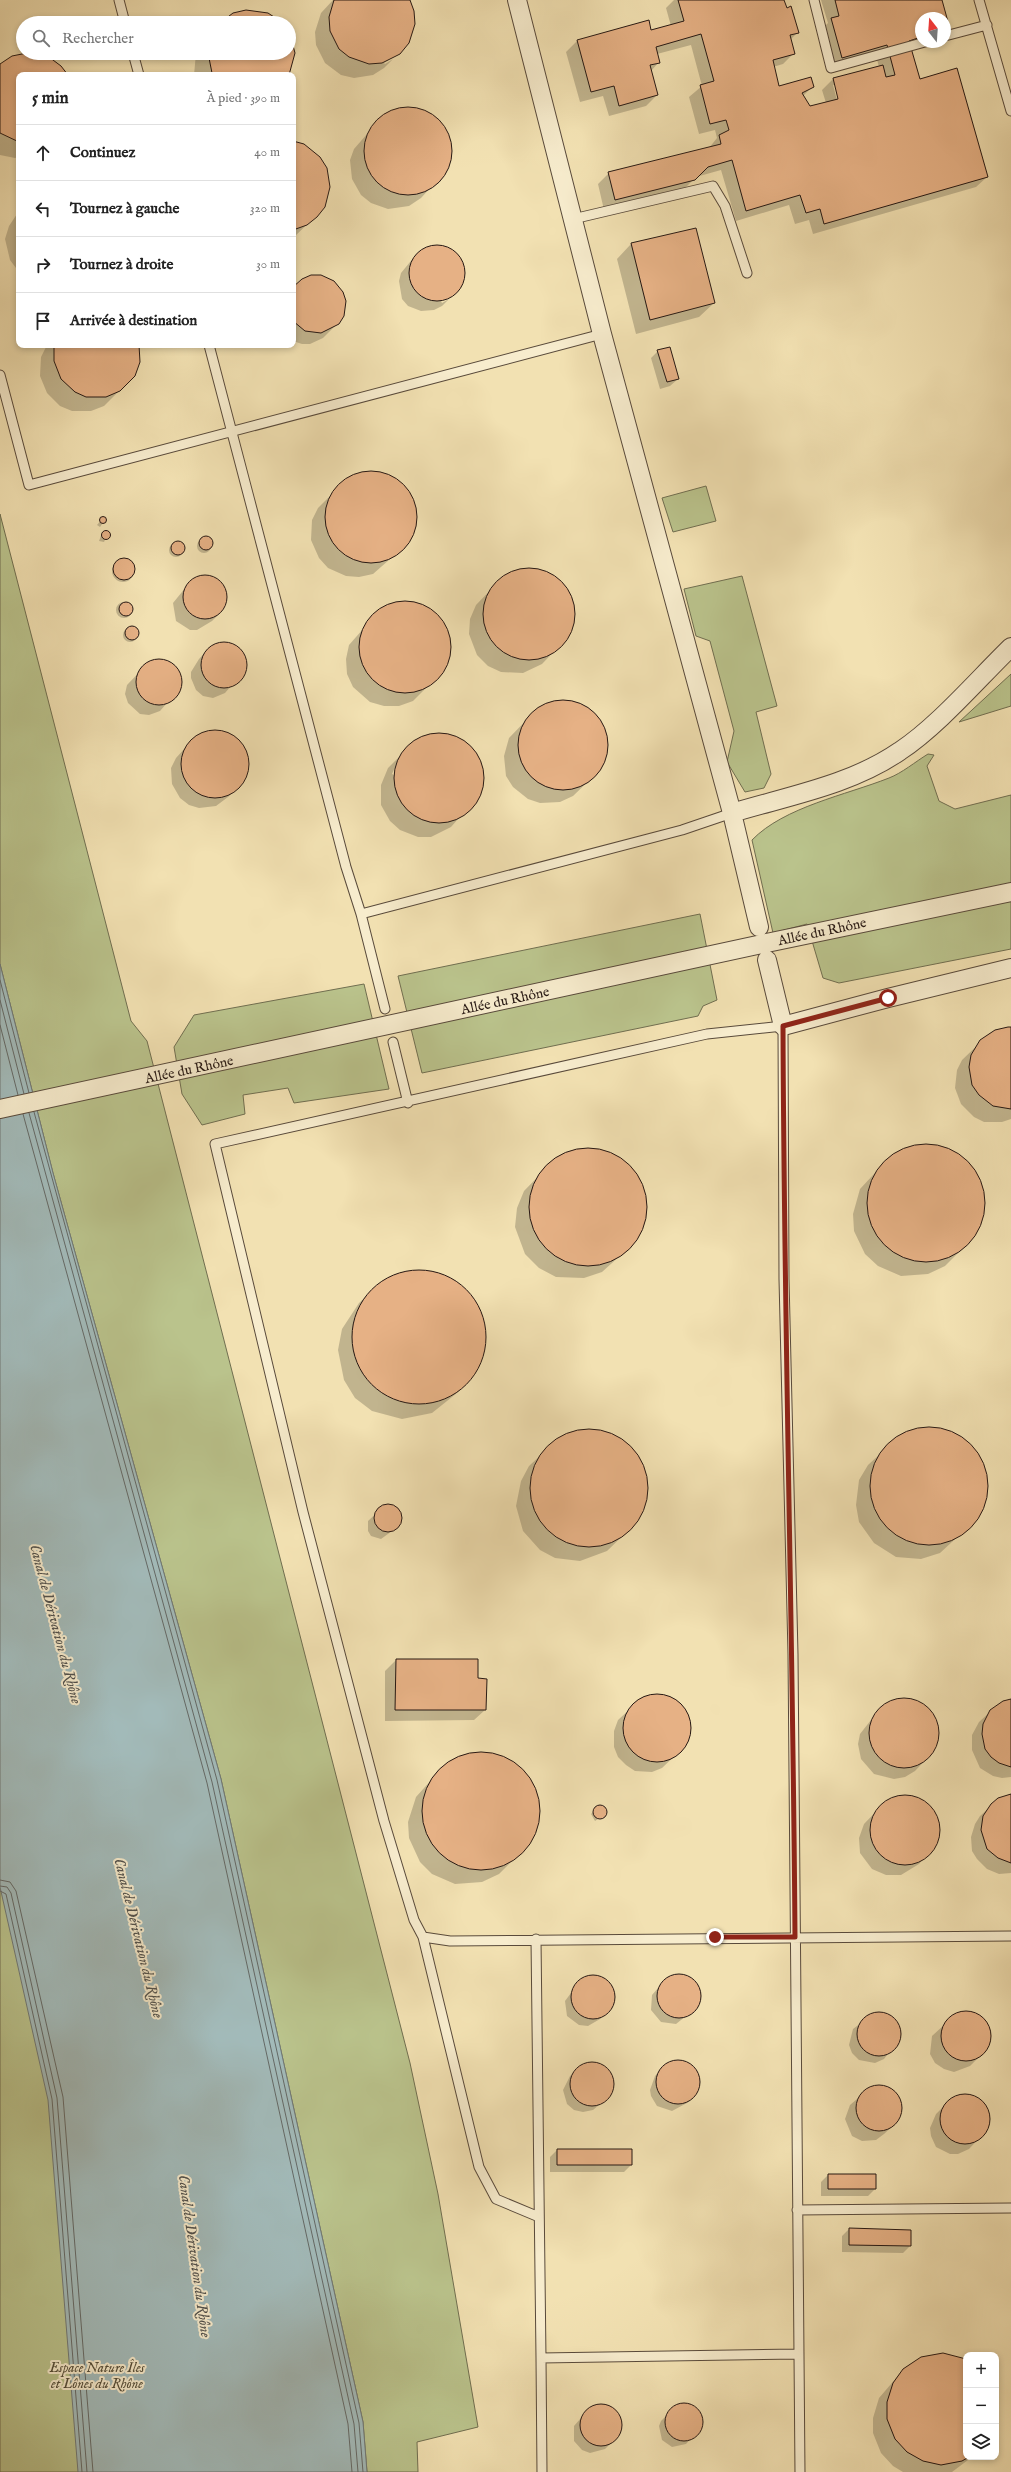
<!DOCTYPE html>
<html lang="fr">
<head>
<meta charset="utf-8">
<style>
  :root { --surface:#fff; --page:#f6f6f6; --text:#222; --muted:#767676; --line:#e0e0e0 }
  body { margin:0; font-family:"IM FELL English",serif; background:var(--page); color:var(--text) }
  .controls { position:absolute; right:12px; bottom:12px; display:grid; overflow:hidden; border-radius:8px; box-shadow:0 2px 6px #0003 }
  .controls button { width:36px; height:36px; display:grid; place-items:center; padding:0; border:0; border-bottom:1px solid var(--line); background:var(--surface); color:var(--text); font:20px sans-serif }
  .compass { position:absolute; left:915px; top:12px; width:36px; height:36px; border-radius:50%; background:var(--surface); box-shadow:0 2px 6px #0003; rotate:343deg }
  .stop { position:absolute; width:12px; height:12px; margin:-9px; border:3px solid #8f2418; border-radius:50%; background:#fff }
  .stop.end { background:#8f2418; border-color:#fff; box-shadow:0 1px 4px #0008 }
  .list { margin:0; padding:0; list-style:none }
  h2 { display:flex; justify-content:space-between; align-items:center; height:52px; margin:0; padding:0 16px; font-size:17px }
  h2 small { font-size:13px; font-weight:400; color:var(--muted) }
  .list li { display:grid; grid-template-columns:26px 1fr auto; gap:12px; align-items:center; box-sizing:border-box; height:56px; padding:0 16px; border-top:1px solid var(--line) }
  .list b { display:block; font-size:15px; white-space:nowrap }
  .list em { font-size:13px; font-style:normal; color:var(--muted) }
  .icon { flex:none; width:22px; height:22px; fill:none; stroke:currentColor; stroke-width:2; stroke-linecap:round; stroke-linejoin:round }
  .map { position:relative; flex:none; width:1011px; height:2472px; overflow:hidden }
  .search { position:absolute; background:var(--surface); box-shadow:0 2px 6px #0003; left:16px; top:16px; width:280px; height:44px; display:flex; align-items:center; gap:10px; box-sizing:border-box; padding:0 14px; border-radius:22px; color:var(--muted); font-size:15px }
  .panel { position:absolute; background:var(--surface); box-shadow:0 2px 6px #0003; left:16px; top:72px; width:280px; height:276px; border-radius:8px }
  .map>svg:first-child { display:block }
  .green { fill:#bac38c; stroke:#706e50 }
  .water { fill:#a2bab9; stroke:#707977 }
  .shadow { fill:#0003; fill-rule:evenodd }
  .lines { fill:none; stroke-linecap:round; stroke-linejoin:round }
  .shore { stroke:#646966; stroke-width:1 }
  .building { fill:#e6b185; stroke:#261813 }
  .service-casing { stroke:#594a3b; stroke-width:11 }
  .minor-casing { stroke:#594a3b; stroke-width:20 }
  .service { stroke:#f7eccd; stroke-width:9 }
  .minor { stroke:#f7eccd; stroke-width:18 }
  .route { stroke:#8f2418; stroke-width:5 }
  .labels { text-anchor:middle; stroke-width:4; stroke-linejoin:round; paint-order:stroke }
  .street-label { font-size:14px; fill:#261813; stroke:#f7eccd }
  .park-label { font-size:14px; font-style:italic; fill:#524b37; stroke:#f7eccd }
  .water-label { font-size:15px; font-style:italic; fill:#51514d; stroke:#f7eccd }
</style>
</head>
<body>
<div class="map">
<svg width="1011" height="2472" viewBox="0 0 1011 2472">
  <rect width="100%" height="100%" fill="#f2e1b2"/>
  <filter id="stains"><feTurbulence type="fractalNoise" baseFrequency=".005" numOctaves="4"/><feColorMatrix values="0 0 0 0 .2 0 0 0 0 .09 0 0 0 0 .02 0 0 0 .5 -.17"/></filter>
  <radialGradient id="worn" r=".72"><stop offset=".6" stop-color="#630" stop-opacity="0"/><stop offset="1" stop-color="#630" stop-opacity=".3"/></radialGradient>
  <path class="green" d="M706,486L716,521L673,532L662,498Z
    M0,514L131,1021L147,1041L410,2063L438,2194L478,2427L417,2442L418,2472H367L363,2422L221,1779L53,1173L0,964Z
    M742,576L777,706L756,712L771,774L764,788L745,792L727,762L734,731L710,641L696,636L684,589Z
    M1011,674V706L959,722Z
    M928,754L934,755L927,766L939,801L955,809L1011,795V949L839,983L823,978L807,924L773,933L752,840C784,807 846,795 889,778C902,773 915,762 928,754Z
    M700,914L717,1000L703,1006L698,1016L422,1073L398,976Z
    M364,984L389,1089L294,1103L288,1088L243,1095L245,1114L202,1125L182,1094L174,1047L194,1015Z
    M0,1449L207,2472H0Z"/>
  <path class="water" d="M0,964L53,1173L221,1779L363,2422L367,2472H78L48,2100L0,1887Z"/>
  <path class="shadow" d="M333,0H408L399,53L384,63L385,64L393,59L384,68L373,75L354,78L341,75L325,63L316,45L315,32L321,13Z
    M674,0H783L797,33L790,40L794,53L783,64L773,67L779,87L813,86L803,96L809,107L826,103L822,90L833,79L879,67L876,56L831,68L821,30L828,23L821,0H941L949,29L945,33V18H921V42H929L910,47L919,80L987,177L976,187L813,234L809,220L795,224L789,205L736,221L721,170L696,177L683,190L604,210L598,184L609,173L709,148L717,138L715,130L699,134L689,97L702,86L691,45L657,54L659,62L651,71L657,95L646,106L609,116L603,96L580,102L566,52L577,41L651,31L671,26L666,8ZM833,85H836L840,103L838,104Z
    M289,34L294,53L287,75H194L196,53H289Z
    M0,66L66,75H19V157L15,158L0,155Z
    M411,109L425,112L441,125L448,138L450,159L445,172L421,198L409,206L388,209L371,203L361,195L352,179L350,160L354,149L380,119L397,110Z
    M293,143L315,153L323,162L329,181L328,194L321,211L293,238Z
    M19,211V272L10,260L5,239L9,226Z
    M695,229L714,303L699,317L636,334L617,259L631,244Z
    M432,246L452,250L460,258L464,277L460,288L454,295L441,301L442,303L449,299L442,306L434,310L421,311L408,306L402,299L399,281L401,273L410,262L421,250Z
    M320,276L337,284L344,297L341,320L323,338L310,344H302L293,341V288Z
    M47,345H138L119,391L104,406L91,411H72L60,406L47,393L40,376L41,357Z
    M658,351L678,379L670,386L660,389L651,358Z
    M366,472L381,473L395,479L407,489L416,510V525L406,545L373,574L359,577L346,576L328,568L319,558L311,540L312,520L318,508L347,479Z
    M103,518L105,520L100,527L97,525Z
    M102,533H108L104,542L99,541Z
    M197 546a7 7 0 1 1 14 0a7 7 0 1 1-14 0Z
    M169 550a7 7 0 1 1 14 0a7 7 0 1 1-14 0Z
    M112 571a11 11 0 1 1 22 0a11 11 0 1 1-22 0Z
    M520,570L540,571L557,580L566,590L573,608L572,627L566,639L542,664L523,673L501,672L488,666L477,655L469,634L470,619L476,605L501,579Z
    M202,576H211L220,581L224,586L227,598L223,610L212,621L197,630H190L176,621L173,603L190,582Z
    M116 610a8 8 0 1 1 16 0a8 8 0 1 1-16 0Z
    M410,603L423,606L439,618L448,635L449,654L442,672L413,701L399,706H384L370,702L353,687L347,674L346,659L349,645L378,612L391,605Z
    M123 635a7 7 0 1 1 14 0a7 7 0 1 1-14 0Z
    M220,643L234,645L242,653L245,670L225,693L213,698L203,696L196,690L191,678V672L199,659L210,647Z
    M163,660L170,663L178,670L180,677V688L160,711L149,715L140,714L128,703L125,694L127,685L149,662Z
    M571,701L591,710L600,721L607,743L605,757L599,771L573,796L560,802L540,803L528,799L513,787L506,776L504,756L509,738L537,709L549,703Z
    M214,731L228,733L240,742L247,754L248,769L240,786L228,797L216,806L199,808L189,805L180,798L172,784L171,768L176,758L194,738Z
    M429,735H444L458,739L474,753L481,766L482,781L479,795L451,827L431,837H418L400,830L390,821L381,805V785L388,768L400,756L392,774L394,775L401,755L412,744Z
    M1008,1028H1011V1119L1002,1122H984L974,1117L961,1104L955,1088L957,1070L962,1060L990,1033Z
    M927,1145L946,1148L970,1165L980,1181L984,1210L974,1237L945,1266L928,1274L901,1276L878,1266L865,1254L854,1231L853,1214L860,1189L886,1161L908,1148Z
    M592,1149L616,1156L635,1173L645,1197L644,1222L632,1245L602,1272L584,1278L556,1277L539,1268L525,1254L515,1227L517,1208L524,1191L552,1162L567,1153Z
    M411,1271L442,1275L460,1285L480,1309L485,1329V1350L472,1378L457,1393L432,1413L402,1419L372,1411L355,1398L344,1380L338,1350L342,1329L359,1303L374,1289L391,1277Z
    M920,1428H940L966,1441L979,1455L988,1483L985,1502L977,1519L940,1553L921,1559L896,1557L874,1543L859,1522L856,1505L859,1480L868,1465L903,1433Z
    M582,1431H601L627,1444L644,1468L648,1487L645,1506L636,1523L607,1551L580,1561L555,1558L540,1550L523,1531L516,1506L521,1481L529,1466L557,1440Z
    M384,1506L395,1507L401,1516L399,1526L381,1539L371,1536L368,1531V1521Z
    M396,1660L477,1679L485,1710L474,1720L385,1721V1671Z
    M651,1695L665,1696L678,1702L687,1713L691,1728L689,1737L685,1746L662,1768L652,1772L635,1771L626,1765L618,1757L614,1747V1731L618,1720L630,1709L642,1699Z
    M907,1699L924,1705L932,1713L937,1723L939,1735L934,1751L915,1771L905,1777L894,1779L874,1774L861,1759L858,1744L860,1734L882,1706L896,1700Z
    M1011,1700V1777L1002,1778L993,1776L980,1768L972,1750V1735L979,1722L991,1711Z
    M482,1754L510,1762L525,1774L537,1799L538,1819L528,1845L499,1874L482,1882L455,1884L432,1874L420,1862L409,1838L408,1822L416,1797L441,1769L463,1756Z
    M1011,1795V1873L999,1874L987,1869L977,1859L972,1851L971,1837L975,1824L980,1816L992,1805Z
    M897,1796H908L924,1802L933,1810L938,1820L939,1832L937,1843L919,1864L901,1875H886L872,1869L860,1853L859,1838L864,1824L886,1801Z
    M598,1807H602L606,1810L605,1814L595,1821L591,1814Z
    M596,1976L610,1986L614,1999L608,2012L600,2019L588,2026L579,2025L567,2016L565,2001L580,1981Z
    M673,1976L690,1978L695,1982L700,1992L696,2008L676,2024L661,2022L651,2010L652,1995L665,1980Z
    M972,2012L983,2018L988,2025L990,2041L981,2055L970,2066L954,2072L944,2069L935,2063L930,2054L932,2036L957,2013Z
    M874,2013L888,2014L894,2018L899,2028L900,2038L884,2059L875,2063L859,2060L852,2053L849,2045L853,2029Z
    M677,2061L684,2062L693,2067L697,2072L700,2082L695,2095L687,2103L672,2111L657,2106L651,2096L650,2090L655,2076L662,2068Z
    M592,2063L605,2068L611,2076L612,2087L606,2099L593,2110L583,2112L574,2110L567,2104L563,2090L570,2076L578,2069Z
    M878,2086L890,2089L900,2101L901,2111L896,2123L884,2134L876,2140L862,2141L852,2136L845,2119L850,2105L871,2087Z
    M965,2095L978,2098L983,2103L989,2120L987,2130L969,2149L958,2154H950L936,2147L931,2136L930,2128L936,2114L948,2102Z
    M557,2150L631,2165L624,2172H550V2157Z
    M828,2175H875V2189L868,2196H821V2182Z
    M849,2229L910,2231V2246L903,2253L842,2252V2236Z
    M943,2354L966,2360V2457H972L952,2472H903L893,2466L881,2453L873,2433V2418L879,2398L903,2370Z
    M685,2404L692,2406L701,2416L700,2428L686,2444L672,2447L662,2440L659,2426L661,2421L677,2405Z
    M601,2405L611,2407L620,2417V2434L605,2449L590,2453L582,2450L574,2441V2426L587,2411Z"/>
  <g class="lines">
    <path class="shore" d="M0,980L29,1093
      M0,1000L24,1094
      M0,1025L18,1095
      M34,1112L217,1780L359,2423L363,2472
      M29,1113L212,1782L354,2424L358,2472
      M23,1114L207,1783L348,2424L352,2472
      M0,1880L10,1882L16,1891L63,2097L93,2472
      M0,1886L7,1887L11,1893L57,2098L87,2472
      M0,1891L6,1894L52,2099L82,2472"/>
  </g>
  <path class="building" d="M334,0H410L414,11L415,24L409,43L400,54L382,63L369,64L349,57L339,49L330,31L329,17Z
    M678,0H784L787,8L791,6L799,33L790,35L795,54L773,60L779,86L811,77L814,87L802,93L810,106L838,99L833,78L883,65L886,77L895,75L887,45L842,58L831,18L839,16L835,0H942L950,29L945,30V18H921V37L909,41L920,79L957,68L988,177L824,224L820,209L806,213L800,195L746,211L732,160L708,167L695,180L615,200L608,172L721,144L719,135L729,130L726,120L710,124L700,85L714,81L701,34L656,47L660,63L650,65L658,95L619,106L614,86L591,92L577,40L649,20L651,30L684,21Z
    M246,10L268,13L283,23H220L233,13Z
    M289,31L295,53L289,75H213L212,73L208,53H289Z
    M27,53L49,57L61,66L68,75H19V142L0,133V64L12,56Z
    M364 151a44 44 0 1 1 88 0a44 44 0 1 1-88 0Z
    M293,141L304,144L320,157L327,168L330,187L325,207L317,217L307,225L293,230Z
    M696,228L715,303L650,320L631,243Z
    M409 273a28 28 0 1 1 56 0a28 28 0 1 1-56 0Z
    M311,275H321L334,281L343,292L346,301L344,316L339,324L321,333L305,331L293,321V287L302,279Z
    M54,345H139L140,362L135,376L120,391L106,397H86L75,392L61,379L54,361Z
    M670,347L679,379L667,382L657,350Z
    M325 517a46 46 0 1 1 92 0a46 46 0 1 1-92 0Z
    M99.5 520a3.5 3.5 0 1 1 7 0a3.5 3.5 0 1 1-7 0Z
    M101.5 535a4.5 4.5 0 1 1 9 0a4.5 4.5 0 1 1-9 0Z
    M199 543a7 7 0 1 1 14 0a7 7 0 1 1-14 0Z
    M171 548a7 7 0 1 1 14 0a7 7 0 1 1-14 0Z
    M113 569a11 11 0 1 1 22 0a11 11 0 1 1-22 0Z
    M483 614a46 46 0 1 1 92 0a46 46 0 1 1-92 0Z
    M183 597a22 22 0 1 1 44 0a22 22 0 1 1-44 0Z
    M359 647a46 46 0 1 1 92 0a46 46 0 1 1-92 0Z
    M119 609a7 7 0 1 1 14 0a7 7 0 1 1-14 0Z
    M125 633a7 7 0 1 1 14 0a7 7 0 1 1-14 0Z
    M201 665a23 23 0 1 1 46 0a23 23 0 1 1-46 0Z
    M136 682a23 23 0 1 1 46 0a23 23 0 1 1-46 0Z
    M518 745a45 45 0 1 1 90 0a45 45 0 1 1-90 0Z
    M181 764a34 34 0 1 1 68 0a34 34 0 1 1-68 0Z
    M394 778a45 45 0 1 1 90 0a45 45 0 1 1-90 0Z
    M1008,1027H1011V1109L993,1106L979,1095L972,1085L969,1067L971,1055L980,1040L995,1030Z
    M867 1203a59 59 0 1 1 118 0a59 59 0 1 1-118 0Z
    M529 1207a59 59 0 1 1 118 0a59 59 0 1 1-118 0Z
    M352 1337a67 67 0 1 1 134 0a67 67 0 1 1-134 0Z
    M870 1486a59 59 0 1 1 118 0a59 59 0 1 1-118 0Z
    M530 1488a59 59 0 1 1 118 0a59 59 0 1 1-118 0Z
    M374 1518a14 14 0 1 1 28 0a14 14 0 1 1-28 0Z
    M396,1659H478V1678L487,1679L486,1710H395Z
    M623 1728a34 34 0 1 1 68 0a34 34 0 1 1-68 0Z
    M869 1733a35 35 0 1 1 70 0a35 35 0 1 1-70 0Z
    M1011,1699V1767L999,1763L991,1757L985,1749L982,1734L983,1724L990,1710L1003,1701Z
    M422 1811a59 59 0 1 1 118 0a59 59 0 1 1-118 0Z
    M1011,1794V1863L998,1858L987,1849L981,1830L983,1816L991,1804L998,1798Z
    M870 1830a35 35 0 1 1 70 0a35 35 0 1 1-70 0Z
    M593 1812a7 7 0 1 1 14 0a7 7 0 1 1-14 0Z
    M657 1996a22 22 0 1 1 44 0a22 22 0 1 1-44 0Z
    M571 1997a22 22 0 1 1 44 0a22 22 0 1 1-44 0Z
    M941 2036a25 25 0 1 1 50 0a25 25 0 1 1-50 0Z
    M857 2034a22 22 0 1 1 44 0a22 22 0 1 1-44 0Z
    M656 2082a22 22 0 1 1 44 0a22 22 0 1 1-44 0Z
    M570 2084a22 22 0 1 1 44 0a22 22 0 1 1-44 0Z
    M856 2108a23 23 0 1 1 46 0a23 23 0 1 1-46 0Z
    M940 2119a25 25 0 1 1 50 0a25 25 0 1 1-50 0Z
    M557,2149H632V2165H557Z
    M828,2174H876V2189H828Z
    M849,2228L911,2230V2246L849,2245Z
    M943,2353L966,2359V2457H969L962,2461L941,2465L923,2461L907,2452L895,2439L887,2419V2402L893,2383L903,2369L921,2357Z
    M996,2395L998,2400L996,2424Z
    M665 2422a19 19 0 1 1 38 0a19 19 0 1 1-38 0Z
    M580 2425a21 21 0 1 1 42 0a21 21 0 1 1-42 0Z"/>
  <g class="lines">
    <g class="service-casing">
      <path id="service" d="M119,0L125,23
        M814,0L831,68L925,42
        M979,0L1011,111
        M945,36L987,25
        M133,53L139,75
        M573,219L713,186L725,206L747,273
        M209,345L346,867L361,914
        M0,375L29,485L602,334
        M385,1009L361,914L682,830L732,813
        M393,1042L408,1103
        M423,1937L479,2167L496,2199L539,2217
        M536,1939L541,2358L798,2354
        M797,2210L1011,2208
        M541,2358L542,2472
        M800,2472L793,1654L784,1279L783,1026L707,1034L215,1144L303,1512L384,1821L414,1920L423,1937L450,1941C637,1938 824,1937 1011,1936"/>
    </g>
    <g class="minor-casing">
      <path id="minor" d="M517,0L602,334L732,813L759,927
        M732,813C788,796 851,785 900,751C938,726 978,679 1011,647
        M767,960L783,1026L888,998L1011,968
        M0,1109L762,944L1011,892"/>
    </g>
    <use href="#service" class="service"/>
    <use href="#minor" class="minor"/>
  </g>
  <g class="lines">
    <path class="route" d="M715,1937H795C793,1633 784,1330 783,1026L888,998"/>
  </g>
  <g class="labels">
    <g class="street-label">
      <text transform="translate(822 931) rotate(-12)" y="5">Allée du Rhône</text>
      <text transform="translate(505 1000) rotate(-12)" y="5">Allée du Rhône</text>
      <text transform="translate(189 1069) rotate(-12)" y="5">Allée du Rhône</text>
    </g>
    <g class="park-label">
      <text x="97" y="2372">Espace Nature Îles<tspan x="97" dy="16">et Lônes du Rhône</tspan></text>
    </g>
    <g class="water-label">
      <text transform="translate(56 1624) rotate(75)" y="5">Canal de Dérivation du Rhône</text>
      <text transform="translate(139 1938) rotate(76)" y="5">Canal de Dérivation du Rhône</text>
      <text transform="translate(195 2256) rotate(82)" y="5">Canal de Dérivation du Rhône</text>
    </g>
  </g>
  <rect width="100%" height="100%" filter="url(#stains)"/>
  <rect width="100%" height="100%" fill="url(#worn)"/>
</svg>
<div class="controls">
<button>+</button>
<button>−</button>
<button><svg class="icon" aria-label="layers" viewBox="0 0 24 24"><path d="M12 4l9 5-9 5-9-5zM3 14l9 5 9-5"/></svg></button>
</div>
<svg class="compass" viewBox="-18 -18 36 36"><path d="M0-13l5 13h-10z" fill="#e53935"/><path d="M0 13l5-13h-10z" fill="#767676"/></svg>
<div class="stop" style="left:888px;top:998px"></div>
<div class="stop end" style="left:715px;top:1937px"></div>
<div class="search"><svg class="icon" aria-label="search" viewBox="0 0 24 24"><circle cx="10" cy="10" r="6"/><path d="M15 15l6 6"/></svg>Rechercher</div>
<section class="panel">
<h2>5 min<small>À pied · 390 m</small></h2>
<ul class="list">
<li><svg class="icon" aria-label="ahead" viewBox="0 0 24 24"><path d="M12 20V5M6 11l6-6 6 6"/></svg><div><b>Continuez</b></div><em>40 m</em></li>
<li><svg class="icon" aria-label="left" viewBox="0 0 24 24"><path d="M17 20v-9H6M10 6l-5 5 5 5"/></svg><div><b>Tournez à gauche</b></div><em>320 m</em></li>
<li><svg class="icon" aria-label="right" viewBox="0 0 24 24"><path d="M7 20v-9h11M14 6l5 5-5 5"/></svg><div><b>Tournez à droite</b></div><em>30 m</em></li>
<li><svg class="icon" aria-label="arrive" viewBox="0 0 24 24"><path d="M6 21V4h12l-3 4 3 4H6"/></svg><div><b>Arrivée à destination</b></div></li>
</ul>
</section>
</div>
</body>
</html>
